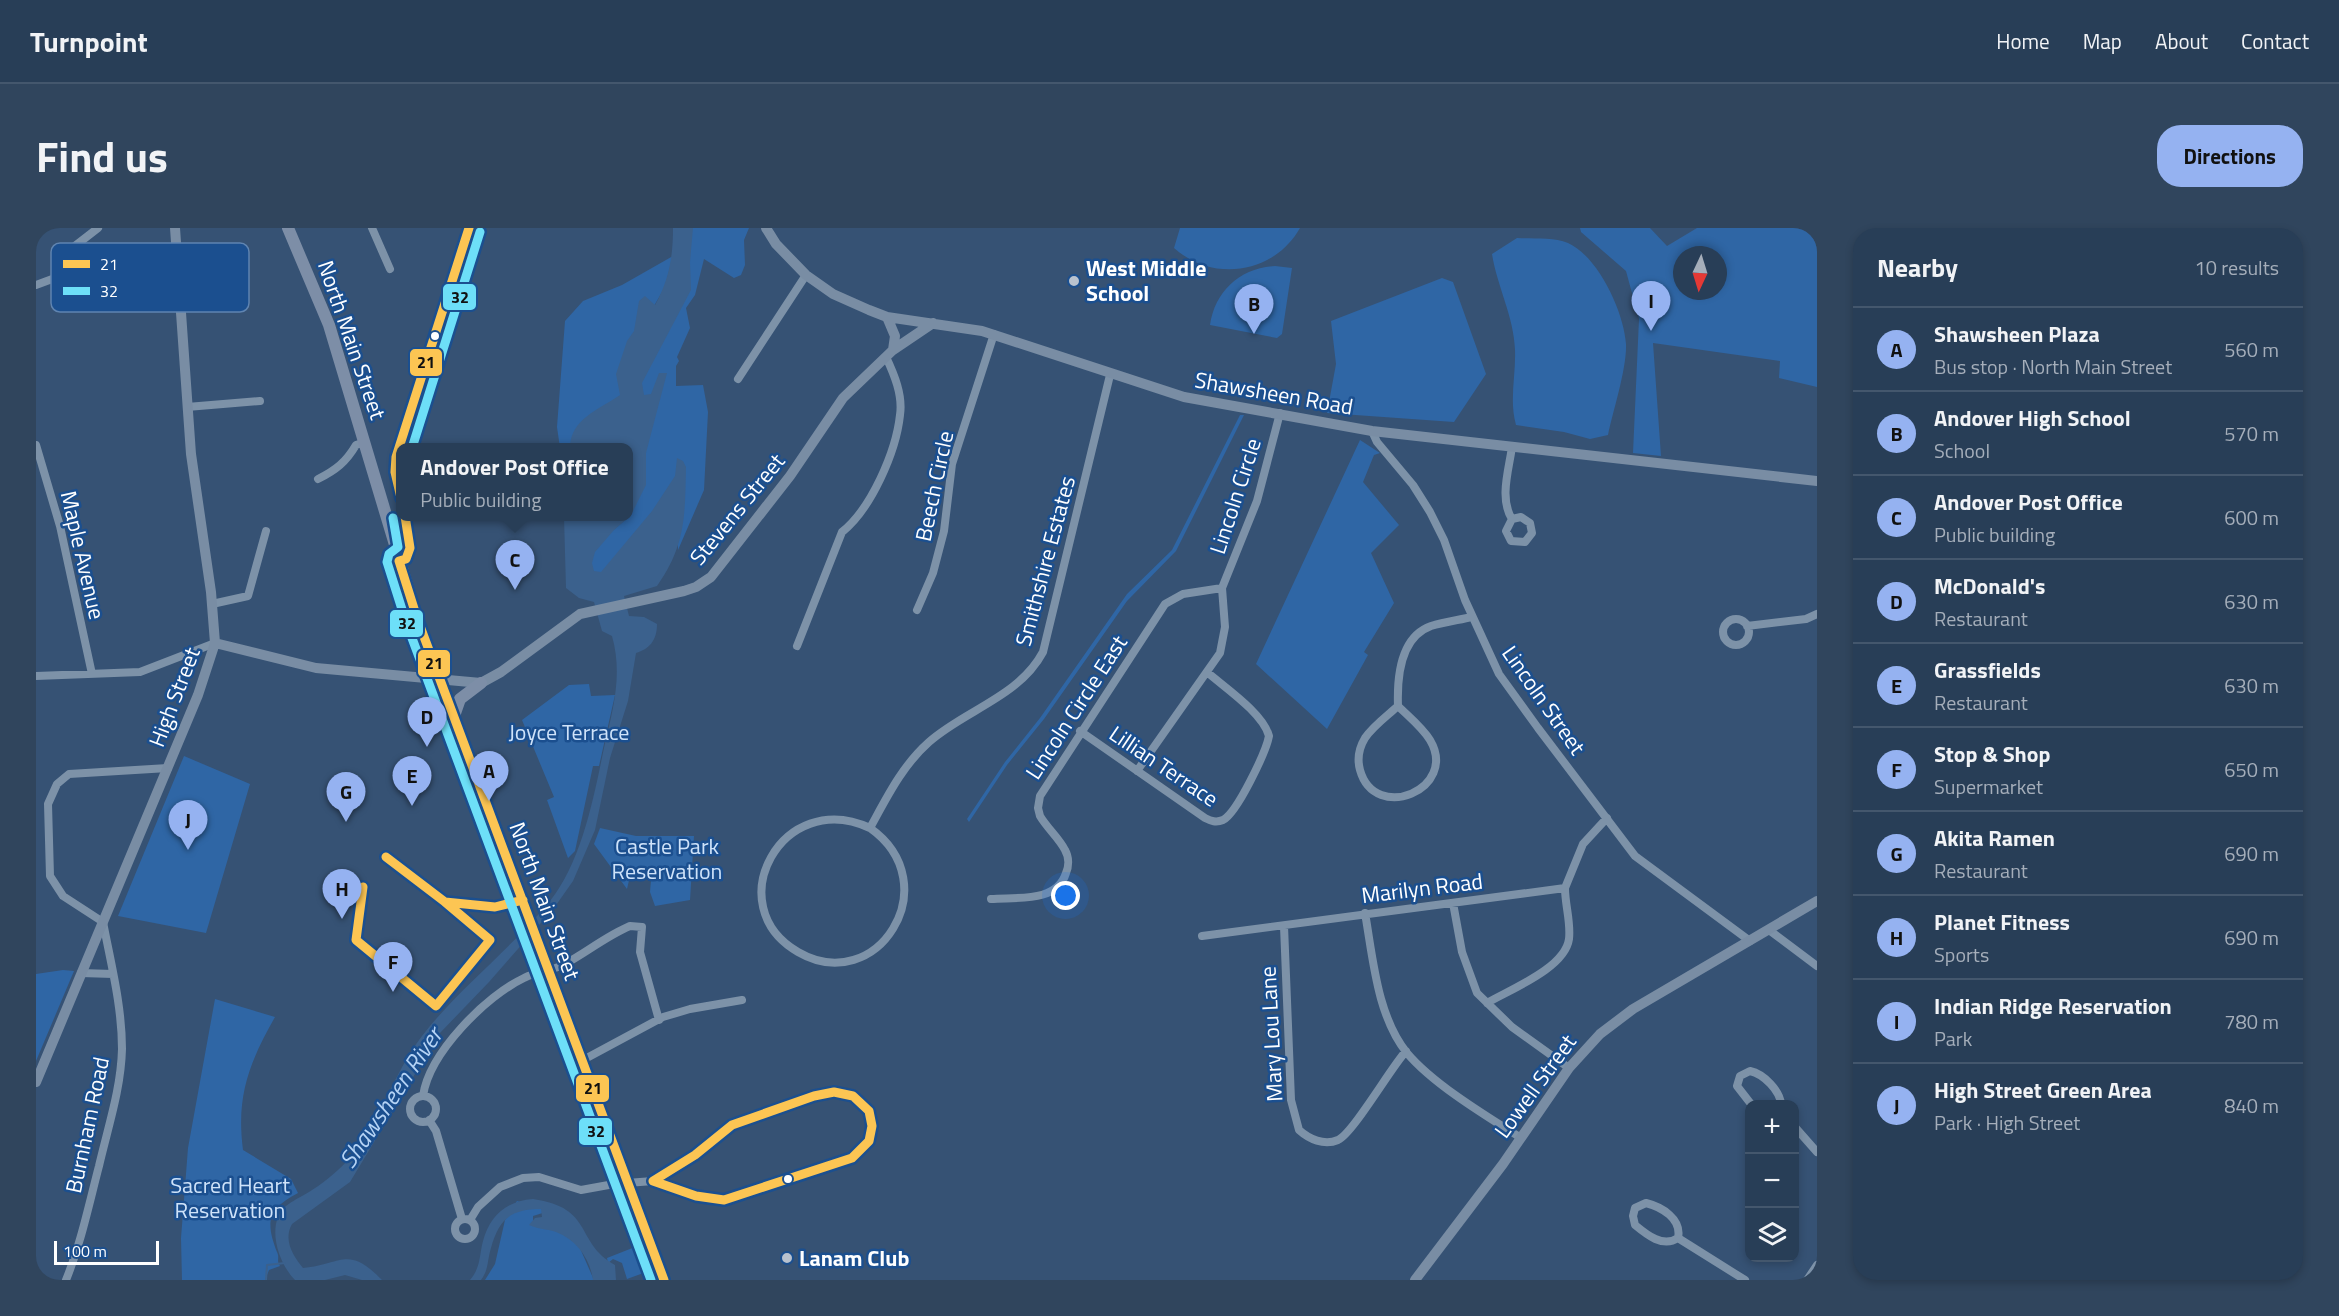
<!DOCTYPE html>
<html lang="en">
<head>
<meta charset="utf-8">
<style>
  :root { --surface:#283e57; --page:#30455d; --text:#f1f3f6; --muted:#a5aeba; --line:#44576d; --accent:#95b2f1 }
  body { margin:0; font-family:"Titillium Web",sans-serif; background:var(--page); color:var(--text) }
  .controls { position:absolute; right:18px; bottom:18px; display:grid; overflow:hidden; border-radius:12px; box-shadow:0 3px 9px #0003 }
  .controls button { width:54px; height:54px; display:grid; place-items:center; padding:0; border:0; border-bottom:2px solid var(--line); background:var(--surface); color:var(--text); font:30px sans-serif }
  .compass { position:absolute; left:1637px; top:18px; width:54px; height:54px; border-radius:50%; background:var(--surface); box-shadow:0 3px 9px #0003; rotate:184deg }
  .scale { position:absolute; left:18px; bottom:15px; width:105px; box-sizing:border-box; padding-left:6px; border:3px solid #fff; border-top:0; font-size:16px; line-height:21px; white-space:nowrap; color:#fff; -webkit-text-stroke:4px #1b4f8f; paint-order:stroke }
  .you { position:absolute; left:1030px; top:668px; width:21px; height:21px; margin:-15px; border:4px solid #fff; border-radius:50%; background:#1a73e8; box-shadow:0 0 0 9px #1a73e833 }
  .badge { display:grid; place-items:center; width:39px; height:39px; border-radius:50%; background:var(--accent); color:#111; font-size:20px; font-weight:700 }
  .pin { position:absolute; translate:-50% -50px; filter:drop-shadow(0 2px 3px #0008) }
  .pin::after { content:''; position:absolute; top:32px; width:21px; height:18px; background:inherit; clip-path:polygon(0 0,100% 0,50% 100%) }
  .popup { position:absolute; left:360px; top:215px; width:237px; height:78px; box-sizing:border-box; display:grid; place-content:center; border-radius:12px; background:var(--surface); filter:drop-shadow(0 2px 4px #0005); font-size:20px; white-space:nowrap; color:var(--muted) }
  .popup b { font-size:22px; color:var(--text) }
  .popup::after { content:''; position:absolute; left:50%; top:100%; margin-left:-12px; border:12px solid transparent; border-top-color:var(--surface) }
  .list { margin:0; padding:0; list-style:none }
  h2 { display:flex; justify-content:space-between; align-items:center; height:78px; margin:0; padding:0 24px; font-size:26px }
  h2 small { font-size:20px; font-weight:400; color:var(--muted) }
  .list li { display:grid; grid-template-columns:39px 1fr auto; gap:18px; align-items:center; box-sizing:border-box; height:84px; padding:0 24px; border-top:2px solid var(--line) }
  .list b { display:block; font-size:22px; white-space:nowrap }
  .list p { margin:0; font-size:20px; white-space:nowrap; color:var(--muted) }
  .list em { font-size:20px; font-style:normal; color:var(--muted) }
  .icon { flex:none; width:33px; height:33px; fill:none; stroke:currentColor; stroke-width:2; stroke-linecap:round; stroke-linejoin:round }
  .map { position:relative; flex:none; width:1781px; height:1052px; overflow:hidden; border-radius:24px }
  header { display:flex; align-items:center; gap:36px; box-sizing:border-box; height:84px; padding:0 30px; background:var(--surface); border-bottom:2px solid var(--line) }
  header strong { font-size:28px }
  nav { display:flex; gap:33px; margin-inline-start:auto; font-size:21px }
  .intro { display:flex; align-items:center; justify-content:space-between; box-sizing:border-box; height:144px; padding:0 36px }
  h1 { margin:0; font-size:42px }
  .button { padding:15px 27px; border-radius:24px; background:var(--accent); color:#111; font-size:21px; font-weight:700 }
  main { display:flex; gap:36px; padding:0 36px }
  aside { flex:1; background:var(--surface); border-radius:24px; box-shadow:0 3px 9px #0003 }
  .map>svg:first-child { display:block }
  .green { fill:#2f66a5; fill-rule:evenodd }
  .water { fill:#3b618d }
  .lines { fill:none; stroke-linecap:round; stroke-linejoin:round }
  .stream { stroke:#3b618d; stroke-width:2 }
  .minor { stroke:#7d92a8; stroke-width:8 }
  .secondary { stroke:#798da4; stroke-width:10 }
  .primary { stroke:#7d8ea7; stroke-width:12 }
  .bus-1-casing { stroke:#1b4f8f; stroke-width:14 }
  .bus-2-casing { stroke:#1b4f8f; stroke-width:14 }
  .bus-1 { stroke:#fcc553; stroke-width:9 }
  .bus-2 { stroke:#6ddff8; stroke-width:9 }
  .poi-dot { fill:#b9c2ce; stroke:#1b4f8f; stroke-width:2 }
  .bus-dot { fill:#fff; stroke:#1b4f8f; stroke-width:2 }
  .labels { text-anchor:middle; stroke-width:5; stroke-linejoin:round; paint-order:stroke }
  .poi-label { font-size:22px; font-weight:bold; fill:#fff; stroke:#1b4f8f; text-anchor:start }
  .street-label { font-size:22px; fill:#fff; stroke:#1b4f8f }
  .park-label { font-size:22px; fill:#cfe3fa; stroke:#1b4f8f }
  .water-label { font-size:24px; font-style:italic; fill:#b5d3f5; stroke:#1b4f8f }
  .key { fill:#1b4f8f; stroke:#5f84b1; stroke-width:1.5 }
  .key-label { font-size:16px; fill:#fff }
  .line-badge { stroke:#1b4f8f; stroke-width:2 }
  .pale-badge-label { font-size:16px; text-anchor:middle; font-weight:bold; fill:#111 }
</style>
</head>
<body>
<header>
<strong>Turnpoint</strong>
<nav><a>Home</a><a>Map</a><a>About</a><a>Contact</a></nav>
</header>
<div class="intro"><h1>Find us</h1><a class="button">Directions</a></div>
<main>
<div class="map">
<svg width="1781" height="1052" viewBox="0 0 1781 1052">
  <rect width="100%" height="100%" fill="#365274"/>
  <path class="green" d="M653,0H713L708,12L709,37L705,47L698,50L668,31L659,67L650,80L654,100L641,129L643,133L640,138V158L667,157L672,184L668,262L642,322V306L563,356L548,333L561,316L595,287L601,180L606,147Z
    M1144,0H1264C1238,46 1177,55 1138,20Z
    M1544,0H1614L1631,18L1661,0H1781V159L1743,150L1744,133L1617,115L1625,228L1597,225L1603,91L1590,43L1545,4ZM1646,27H1682V63H1646Z
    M1481,10C1497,11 1517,9 1532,15C1563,29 1588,85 1590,116C1591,140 1577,183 1572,207L1554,211L1528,204L1480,197C1473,172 1480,148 1479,122C1478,89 1461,58 1456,26Z
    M637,28L629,59L618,78L587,187L591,219L524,220L521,199L529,93L547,73L586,57Z
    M1239,38L1256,40L1246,106L1241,110L1174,97C1179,63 1204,40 1239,38Z
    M1406,50L1417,54L1450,146L1418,194L1291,185L1300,136L1295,93Z
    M1204,187H1208L1140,323L1091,373L1008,491L971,537L933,594L931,591L969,534L1004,490L1091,366L1136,322Z
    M1324,212L1344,225L1338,227L1327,254L1363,297L1335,325L1358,375L1328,424L1332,427L1291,501L1220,436Z
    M553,456L555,468L579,467L563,538H557L539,623L532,630L511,572L518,569L486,492L533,457Z
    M148,528L214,556L170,705L82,688Z
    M564,600L600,608H658L654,672L619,678L614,664L615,652L605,644L594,648L591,661L558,616Z
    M27,742L38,743L0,833V746Z
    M179,771L239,789C213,835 200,868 207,922L255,951L262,965C232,981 229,993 241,1024C244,1030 240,1032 244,1038L233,1042L229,1052H146L145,1010L152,920Z
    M481,973L513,983L497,988V994L536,1002L558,1052H449L459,1036L469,992Z
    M604,1017L613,1043L591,1051L586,1035L577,1031L572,1035L571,1030Z"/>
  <path class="water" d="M637,0H657L654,34L655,62L606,155L608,167L615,166L623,145H631L610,225V257L595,287L578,302L559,324L556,335L558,343L565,344L616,283L639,248L641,230L647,233L650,239C649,287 650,317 621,358L588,368L593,388L608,389L621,396C621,413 613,421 600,425L592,473L574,530L559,602L537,653L518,680L453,754L403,806L314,954L256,996C247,1012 257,1028 267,1040C307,1036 312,1017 346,1052H326L309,1047L289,1052H259C245,1038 234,1009 242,989C247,976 262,971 273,964C285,957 301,944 311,933C343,896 357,846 386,808C424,759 475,721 514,673C546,633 558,568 568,520C577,481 587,447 576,408L566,403L558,374L543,370L530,360L528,289L593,288V220L534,219C535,191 562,182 584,167L580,146L591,113L598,103L603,73L609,68L619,77C633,52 637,29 637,0Z
    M497,971C559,980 538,1014 579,1037L580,1052H557C554,1031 541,1012 520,1004C512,1001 504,1002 493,997L499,990L506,989L505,981C475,981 463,991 455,1020C451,1033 453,1041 445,1052H434C445,1039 443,1028 447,1013C454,987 471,973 497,971Z"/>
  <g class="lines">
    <path class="stream" d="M230,1052L231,1037L249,1035"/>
    <path class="minor" d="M336,0L354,41
      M35,21L62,0
      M0,57L27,47
      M702,151L770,47
      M151,179L224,173
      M1336,203L1341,214L1377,257L1394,284L1408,312L1429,372L1463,446L1502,500L1599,628L1714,713
      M0,217L24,298L56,446
      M1476,219C1473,241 1463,271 1476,291L1470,303L1475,313L1489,314L1496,305L1494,295L1485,289L1476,291
      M282,251C300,242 310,234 320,217L329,214
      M176,376L212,368L230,303
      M881,382L897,345L908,303L916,236L958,106
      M1687 404a13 13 0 1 1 26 0a13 13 0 1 1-26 0Z
      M1711,398L1770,391L1781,386
      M761,418L806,304C835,281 860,224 864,187C867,167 858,146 850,129
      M0,448L104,444L179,415
      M1362,478C1351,488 1337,498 1329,510C1323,520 1321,531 1324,542C1339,596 1423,561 1394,512C1386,499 1372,488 1362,478C1361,450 1364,409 1395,398C1408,394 1423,392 1436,389
      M1044,503L1169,590C1175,593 1180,595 1187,592C1201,585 1230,524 1233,508C1227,485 1188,459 1171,444
      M1101,543L1184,425L1189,399L1186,360L1221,273L1244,185
      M834,600C746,559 682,678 762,724C841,770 913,656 834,600C851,569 866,538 893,514C929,482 983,469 1007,424L1074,147
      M955,671C980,669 1021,675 1030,645C1033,638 1033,629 1029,622C1023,610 1011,600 1004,588L1002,580L1004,568L1129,376L1147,366L1186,360
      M1417,675L1426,724L1441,765L1476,799L1533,840
      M1329,685C1337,730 1341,788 1371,825C1397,856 1450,888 1485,910
      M1248,698L1255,872L1263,902C1273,911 1288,918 1302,912C1317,905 1354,841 1370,823
      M1733,702L1781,738
      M1166,708L1529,660L1547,616L1571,590
      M45,745L77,746
      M1451,775C1475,761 1529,740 1533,711C1535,694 1529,677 1529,660
      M547,832L627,789L654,781L706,772
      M798,864L817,868L833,883L836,898L833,913L816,930L688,972L660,968L617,953L659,927L696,897L778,868Z
      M387,868C393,825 450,768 488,750C501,743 515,743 527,737C550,725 570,708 594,698L606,699L604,724L623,792
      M374 881a13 13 0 1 1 26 0a13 13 0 1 1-26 0Z
      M1715,876L1701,858L1704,848L1714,843C1728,846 1744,863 1745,876
      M393,892L400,903L426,991
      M1758,898L1781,924
      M1610,975C1626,979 1646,991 1642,1010C1627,1020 1611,1007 1599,997L1597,988L1599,980Z
      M419 1001a10 10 0 1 1 20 0a10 10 0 1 1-20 0Z
      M434,992L442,979L464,959L487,950L503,949L545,962L578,956L617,953
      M1642,1010L1709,1052
      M30,1052C45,1015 53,976 63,938C72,899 85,861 86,821C86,778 75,736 67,694L27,668L14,648L12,576L21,556L33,546L132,540
      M1771,1052L1781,1037"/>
    <path class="secondary" d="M730,0L740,16L770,47L797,66L833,82L851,89L946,103L1148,169L1336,203L1781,253
      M851,89L859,108L857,122
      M365,270L359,244L360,229L433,0
      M363,333L370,331L374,320L369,288
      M179,415L280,440L445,455L465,444L544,386L648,363L660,359L675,349L754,248L807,170L857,122L897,95
      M0,854L162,467L179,415L175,364L155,226L139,0
      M1379,1052L1467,936L1533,840L1564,806L1597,781L1781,673"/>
    <path class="primary" d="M252,0L293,97L381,390L628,1052
      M418,488L424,471L445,455"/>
    <g class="bus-1-casing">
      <path id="bus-1" d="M365,270L359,244L360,229L433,0
        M369,288L374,320L370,331L363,333L381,390L628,1052
        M350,629L409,674L459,679L487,672
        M327,659L320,712L400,778L454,712L409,674
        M798,864L817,868L833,883L836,898L833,913L816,930L688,972L660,968L617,953L659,927L696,897L778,868Z"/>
    </g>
    <g class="bus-2-casing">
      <path id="bus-2" d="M376,220L444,4
        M357,290L362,319L353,326L351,334L370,394L615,1052"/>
    </g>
    <use href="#bus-1" class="bus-1"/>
    <use href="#bus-2" class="bus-2"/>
  </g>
  <g class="poi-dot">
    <circle cx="1038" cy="53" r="6"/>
    <circle cx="751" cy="1030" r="6"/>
  </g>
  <g class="bus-dot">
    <circle cx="399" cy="108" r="5"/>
    <circle cx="752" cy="951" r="5"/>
  </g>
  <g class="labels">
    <g class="poi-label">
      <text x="1050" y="48">West Middle<tspan x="1050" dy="25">School</tspan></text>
      <text x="763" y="1038">Lanam Club</text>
    </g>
    <g class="street-label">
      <text transform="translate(316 112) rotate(71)" y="8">North Main Street</text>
      <text transform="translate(1238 165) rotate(10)" y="8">Shawsheen Road</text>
      <text transform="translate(898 258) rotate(-78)" y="8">Beech Circle</text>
      <text transform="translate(1199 268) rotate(-72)" y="8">Lincoln Circle</text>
      <text transform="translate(701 281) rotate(-51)" y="8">Stevens Street</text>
      <text transform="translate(47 327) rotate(77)" y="8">Maple Avenue</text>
      <text transform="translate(1009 333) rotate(-75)" y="8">Smithshire Estates</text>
      <text transform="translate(138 469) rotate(-69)" y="8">High Street</text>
      <text transform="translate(1508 472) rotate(55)" y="8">Lincoln Street</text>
      <text transform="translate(1040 479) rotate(-57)" y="8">Lincoln Circle East</text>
      <text transform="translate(1128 538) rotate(34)" y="8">Lillian Terrace</text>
      <text transform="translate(1386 660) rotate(-7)" y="8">Marilyn Road</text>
      <text transform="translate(509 673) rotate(70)" y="8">North Main Street</text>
      <text transform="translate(1235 806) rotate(-93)" y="8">Mary Lou Lane</text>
      <text transform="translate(1499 858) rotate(-54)" y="8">Lowell Street</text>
      <text transform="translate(51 897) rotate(-78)" y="8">Burnham Road</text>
    </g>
    <g class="park-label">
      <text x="533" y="512">Joyce Terrace</text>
      <text x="631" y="626">Castle Park<tspan x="631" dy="25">Reservation</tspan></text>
      <text x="194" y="965">Sacred Heart<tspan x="194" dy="25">Reservation</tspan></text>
    </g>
    <g class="water-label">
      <text transform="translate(355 870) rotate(-56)" y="8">Shawsheen River</text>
    </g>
  </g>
  <rect x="15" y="15" width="198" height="69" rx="9" class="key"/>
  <rect x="27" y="32" width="27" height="8" fill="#fcc553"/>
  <rect x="27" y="59" width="27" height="8" fill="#6ddff8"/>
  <g class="key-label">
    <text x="64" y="42">21</text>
    <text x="64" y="69">32</text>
  </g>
  <g class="line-badge">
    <rect x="406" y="55" width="35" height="28" rx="6" fill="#6ddff8"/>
    <rect x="373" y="120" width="34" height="29" rx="6" fill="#fcc553"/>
    <rect x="353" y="381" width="35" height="29" rx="6" fill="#6ddff8"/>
    <rect x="381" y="421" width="34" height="29" rx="6" fill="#fcc553"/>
    <rect x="539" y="846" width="35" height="29" rx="6" fill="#fcc553"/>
    <rect x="542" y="889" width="35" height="29" rx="6" fill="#6ddff8"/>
  </g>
  <g class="pale-badge-label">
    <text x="424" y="75">32</text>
    <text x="390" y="140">21</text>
    <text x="371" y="401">32</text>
    <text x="398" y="441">21</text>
    <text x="557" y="866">21</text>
    <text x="560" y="909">32</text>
  </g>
</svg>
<div class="controls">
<button>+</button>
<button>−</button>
<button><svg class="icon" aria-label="layers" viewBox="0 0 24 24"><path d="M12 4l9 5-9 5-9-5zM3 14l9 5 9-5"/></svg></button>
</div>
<svg class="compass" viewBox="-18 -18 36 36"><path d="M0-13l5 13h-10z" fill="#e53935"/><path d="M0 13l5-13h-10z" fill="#a5aeba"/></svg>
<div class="scale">100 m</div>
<div class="you"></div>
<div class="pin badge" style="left:453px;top:573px">A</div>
<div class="pin badge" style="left:1218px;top:106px">B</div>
<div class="pin badge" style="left:479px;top:362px">C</div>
<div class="popup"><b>Andover Post Office</b>Public building</div>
<div class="pin badge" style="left:391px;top:519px">D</div>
<div class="pin badge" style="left:376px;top:578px">E</div>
<div class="pin badge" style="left:357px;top:764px">F</div>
<div class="pin badge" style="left:310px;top:594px">G</div>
<div class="pin badge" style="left:306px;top:691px">H</div>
<div class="pin badge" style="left:1615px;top:103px">I</div>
<div class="pin badge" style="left:152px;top:622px">J</div>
</div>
<aside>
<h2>Nearby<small>10 results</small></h2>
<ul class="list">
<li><span class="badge">A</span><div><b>Shawsheen Plaza</b><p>Bus stop · North Main Street</p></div><em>560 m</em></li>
<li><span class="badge">B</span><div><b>Andover High School</b><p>School</p></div><em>570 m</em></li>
<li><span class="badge">C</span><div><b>Andover Post Office</b><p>Public building</p></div><em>600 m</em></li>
<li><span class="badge">D</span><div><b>McDonald's</b><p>Restaurant</p></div><em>630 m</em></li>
<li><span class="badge">E</span><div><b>Grassfields</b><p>Restaurant</p></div><em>630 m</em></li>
<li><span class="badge">F</span><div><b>Stop &amp; Shop</b><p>Supermarket</p></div><em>650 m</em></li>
<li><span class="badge">G</span><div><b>Akita Ramen</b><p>Restaurant</p></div><em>690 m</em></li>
<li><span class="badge">H</span><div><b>Planet Fitness</b><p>Sports</p></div><em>690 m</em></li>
<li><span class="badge">I</span><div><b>Indian Ridge Reservation</b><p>Park</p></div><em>780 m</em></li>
<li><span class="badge">J</span><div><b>High Street Green Area</b><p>Park · High Street</p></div><em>840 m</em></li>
</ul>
</aside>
</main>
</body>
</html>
